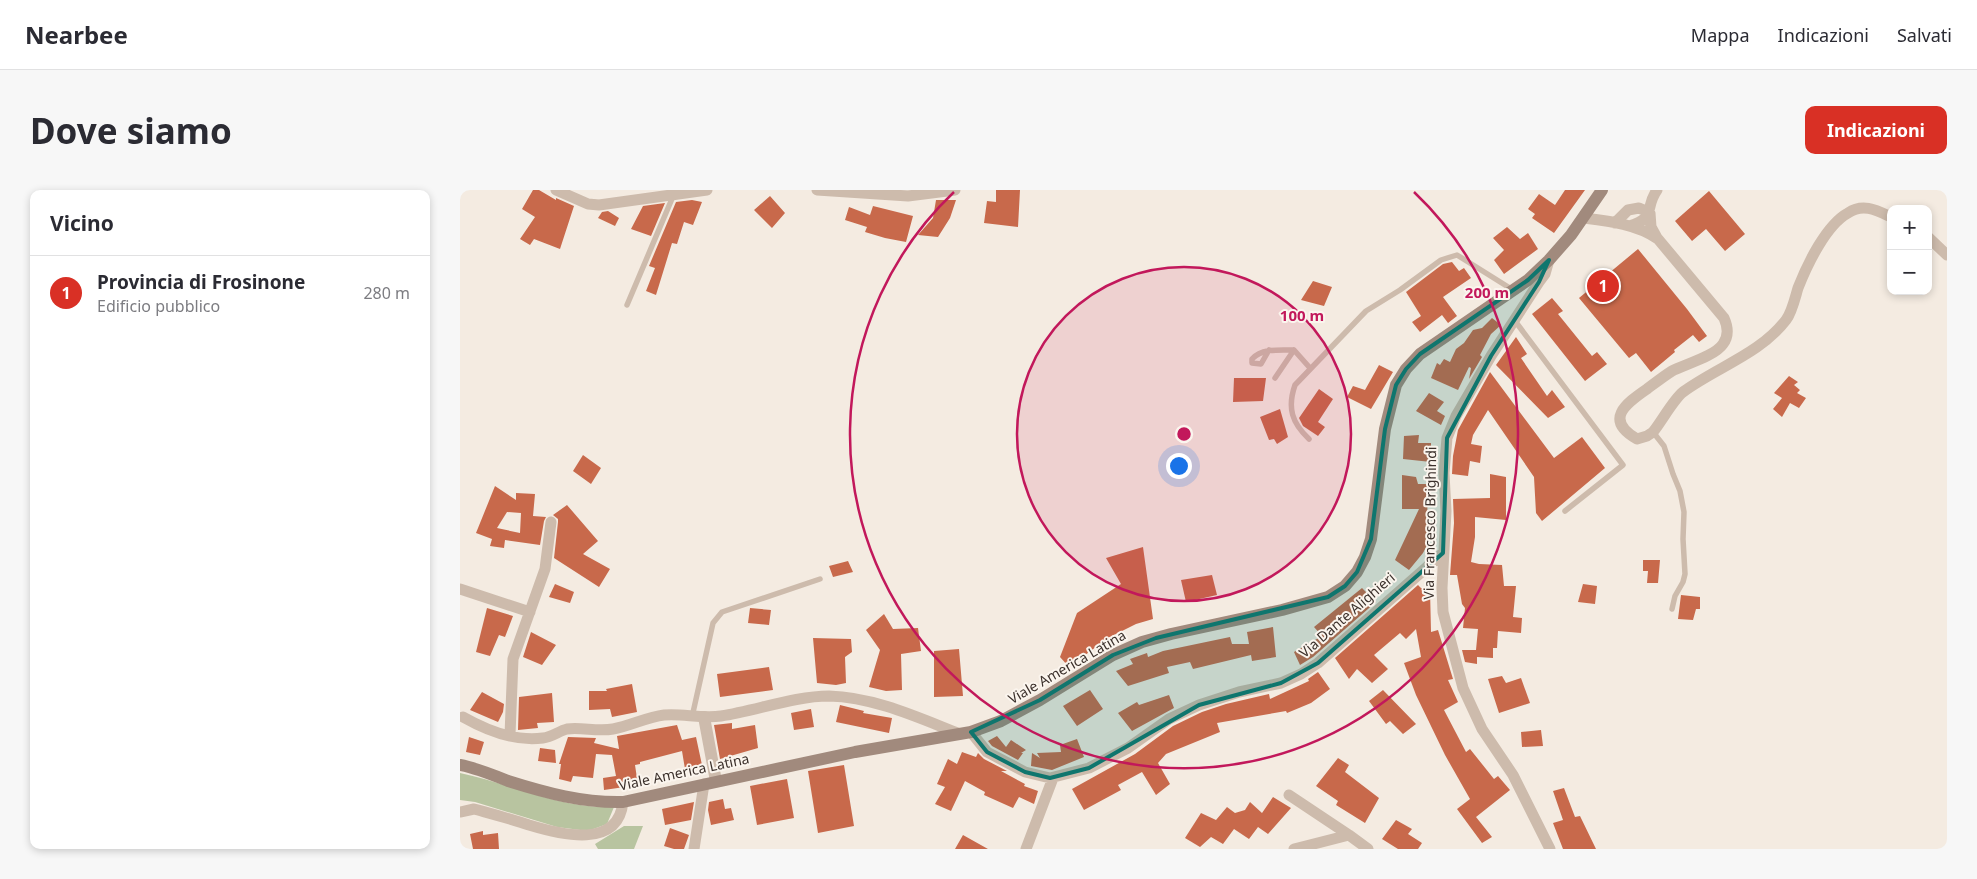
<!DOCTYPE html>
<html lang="it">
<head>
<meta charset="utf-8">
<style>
  :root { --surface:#fff; --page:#f7f7f7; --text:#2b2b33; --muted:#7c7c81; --line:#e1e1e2; --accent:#d93025 }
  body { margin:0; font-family:"Noto Sans",sans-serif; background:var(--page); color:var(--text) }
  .controls { position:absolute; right:15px; top:15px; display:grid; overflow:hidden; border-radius:10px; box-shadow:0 2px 8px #0003 }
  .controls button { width:45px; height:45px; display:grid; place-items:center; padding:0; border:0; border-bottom:1px solid var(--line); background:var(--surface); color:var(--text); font:25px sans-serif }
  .you { position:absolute; left:718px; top:275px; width:18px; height:18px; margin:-12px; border:4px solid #fff; border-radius:50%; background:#1a73e8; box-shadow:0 0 0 8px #1a73e833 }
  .badge { display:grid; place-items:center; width:32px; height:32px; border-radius:50%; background:var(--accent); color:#fff; font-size:16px; font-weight:700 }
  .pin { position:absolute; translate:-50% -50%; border:2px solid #fff; box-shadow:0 1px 5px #0006 }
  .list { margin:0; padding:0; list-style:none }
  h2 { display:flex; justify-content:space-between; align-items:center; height:65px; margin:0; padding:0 20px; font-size:21px }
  h2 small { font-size:16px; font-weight:400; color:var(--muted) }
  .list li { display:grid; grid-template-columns:32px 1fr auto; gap:15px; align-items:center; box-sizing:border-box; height:75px; padding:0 20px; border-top:1px solid var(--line) }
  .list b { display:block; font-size:19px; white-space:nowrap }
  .list p { margin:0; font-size:16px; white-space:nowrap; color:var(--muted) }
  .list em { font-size:16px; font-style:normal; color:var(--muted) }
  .map { position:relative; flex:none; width:1487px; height:659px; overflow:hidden; border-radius:10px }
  header { display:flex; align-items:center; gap:30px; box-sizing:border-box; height:70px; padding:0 25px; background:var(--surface); border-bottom:1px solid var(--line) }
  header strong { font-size:24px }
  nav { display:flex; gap:28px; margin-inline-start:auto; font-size:18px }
  .intro { display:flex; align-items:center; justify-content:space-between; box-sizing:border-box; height:120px; padding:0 30px }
  h1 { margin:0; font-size:35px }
  .button { padding:12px 22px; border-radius:10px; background:var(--accent); color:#fff; font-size:18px; font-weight:700 }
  main { display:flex; gap:30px; padding:0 30px }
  aside { flex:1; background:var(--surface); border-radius:10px; box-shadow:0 2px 8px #0003 }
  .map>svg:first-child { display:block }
  .green { fill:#b8c4a0 }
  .building { fill:#c8694b; fill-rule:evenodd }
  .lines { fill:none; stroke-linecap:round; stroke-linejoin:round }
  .service { stroke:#cdbbac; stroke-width:5.5 }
  .minor { stroke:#cdbbac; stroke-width:11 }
  .tertiary { stroke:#cdbbac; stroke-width:12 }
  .secondary { stroke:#a18a7d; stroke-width:12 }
  .marked { fill:#0f766e; fill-opacity:0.2; stroke:#0f766e; stroke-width:4; stroke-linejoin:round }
  .ring { fill:none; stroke:#c2185b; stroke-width:2.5 }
  .labels { text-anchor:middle; stroke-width:4; stroke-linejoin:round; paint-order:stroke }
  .street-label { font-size:14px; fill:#3b302b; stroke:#fbf5ee }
  .centre { fill:#c2185b; stroke:#fbf5ee; stroke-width:2.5 }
  .ring-label { font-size:15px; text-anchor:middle; font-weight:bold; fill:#c2185b; stroke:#fbf5ee; stroke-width:4; stroke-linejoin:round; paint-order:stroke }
</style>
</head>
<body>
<header>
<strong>Nearbee</strong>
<nav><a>Mappa</a><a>Indicazioni</a><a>Salvati</a></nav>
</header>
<div class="intro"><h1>Dove siamo</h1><a class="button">Indicazioni</a></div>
<main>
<aside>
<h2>Vicino<small></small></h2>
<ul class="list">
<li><span class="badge">1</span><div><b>Provincia di Frosinone</b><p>Edificio pubblico</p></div><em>280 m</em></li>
</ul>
</aside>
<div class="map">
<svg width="1487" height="659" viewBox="0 0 1487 659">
  <rect width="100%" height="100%" fill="#f4ebe1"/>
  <path class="green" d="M0,583C52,594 100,619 154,617L147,634L128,641L97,637L15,612L0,610Z
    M164,636H183L174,659H138L135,654Z"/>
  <path class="building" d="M73,0H79L96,10V8L114,16L100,59L74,49L70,55L60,49L75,27L62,19Z
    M536,0H560L558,37L524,33L527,11L536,12Z
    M1105,0H1125L1094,43L1072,28L1075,24L1068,19L1079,4L1095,15Z
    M1249,1L1285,44L1265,61L1246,39L1232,51L1215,31Z
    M310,6L325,23L312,38L294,20Z
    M232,10L242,12L233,35L224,32L217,54L212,53L196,105L186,101L195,78L189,76L216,12Z
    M476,10H496L490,28L478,47L458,45L473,28Z
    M205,13L191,46L171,39L183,16Z
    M413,16L453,26L446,52L425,48L405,42L407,37L385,30L389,17L410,25Z
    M148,21L159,28L155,36L138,28L142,22Z
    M1047,37L1060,49L1068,43L1078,59L1044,84L1034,70L1044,60L1033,48Z
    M1178,59L1227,119L1247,146L1239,152L1233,145L1214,160L1215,162L1191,182L1176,163L1169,168L1119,108Z
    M992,72L999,81L1004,78L1011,88L983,107L997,126L988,133L982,125L960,142L952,132L961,126L946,102L983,74Z
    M853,91L872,97L864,116L841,110Z
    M1092,108L1103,121L1098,124L1132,166L1137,162L1147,174L1125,191L1072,124Z
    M1032,128L1041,135L1031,144L1020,165L1022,167L1009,189L1011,178L1009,177L998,200L971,188L977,173L980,175L984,169L990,172L996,159L1004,153L1013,140L1022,138Z
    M1056,147L1067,164L1061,168L1087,206L1092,200L1105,217L1088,228L1036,175Z
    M919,175L933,182L911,219L887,207L893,196L905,200Z
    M1030,182L1094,268L1122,247L1145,278L1082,331L1076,323L1074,287L1028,220L1013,245L1011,254L1022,256L1020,273L1010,271L1008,286L992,284L993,266L998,240Z
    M1329,186L1338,192L1334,195L1340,200L1337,203L1346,208L1339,218L1330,213L1322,227L1313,219L1322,208L1314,203Z
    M774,188H806L803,211L773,212Z
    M859,199L873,209L858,232L865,237L858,246L843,236L839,228Z
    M969,203L984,212L977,221L985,226L981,235L956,221Z
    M820,219L828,247L817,254L814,249L809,250L800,227Z
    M959,245L958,253H971V272L943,269L944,246Z
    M123,265L141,278L131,294L113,281Z
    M1030,284L1046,287V330L1015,327V347L1011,372L1019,374L1042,375L1044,396H1056L1053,427L1062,428L1061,443L1038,441L1037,458H1033V468L1017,467V474L1005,472L1002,460H1016L1018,439L1003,438L1005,418L1002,414L997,385H990L994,333L993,309L1030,308Z
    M942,285L956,287L958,294H968L967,334H970L968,353L963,363L949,380L935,370L959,319H942Z
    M35,296L56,310V303L75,304L73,326L86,327L84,331L80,355L45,350L44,358L30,356L32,349L16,343ZM47,322L61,323L60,343L37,338Z
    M107,315L138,351L123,364L150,379L139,397L94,368L98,332V329L93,325Z
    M683,357L693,429L676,434L648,448L609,477L600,467L617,423L661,394L646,368Z
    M1183,370H1200L1198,393H1187L1188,381H1183Z
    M388,371L393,382L373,387L369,376Z
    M752,385L757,405L726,412L721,390Z
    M95,394L114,402L110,413L89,407Z
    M1123,394L1137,396L1135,414L1118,412Z
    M958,395L961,398L970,399L971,442L978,440L993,489L988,490L998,512L984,520L1006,562L1010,559L1034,589L1038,586L1050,600L1016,627L1032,647L1022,653L997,619L1010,609L985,565L956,505L944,473L961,467L956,439L946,449L940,443L914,465L928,479L912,493L897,479L889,489L875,468Z
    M902,398L916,412L853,467L840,475L834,462L862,446L854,437Z
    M1221,405L1240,407V419H1236L1233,430L1218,429Z
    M27,418L53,426L45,447L39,445L30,466L16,462Z
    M290,418L311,420L309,435L288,433Z
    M424,424L433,439L458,438L461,461L441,464L442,500L426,501L409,497L420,460L406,440Z
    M813,437L816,467L792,471L791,465L733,479L730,472L707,477L709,483L668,496L656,481L673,474L670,469L687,463L688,467L703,461L770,447L772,454H789L787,442Z
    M71,442L96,455L82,475L63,467Z
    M353,448L391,449L392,462L385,467L386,493L376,495L357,493Z
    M499,459L503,506L474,507V461Z
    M309,477L313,500L260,507L257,484Z
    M858,482L870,499L851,513L827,523L826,521L757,533L760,542L706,564L698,573L710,594L696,605L682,582L658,595L661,600L624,620L612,599L675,564L713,536L742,522L766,514L809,504L810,509L849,491L848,489Z
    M1042,486L1046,493L1061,488L1070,513L1039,523L1028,489Z
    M172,494L177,522L152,527L150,519L129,520V501H147L146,499Z
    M630,500L643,519L617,536L603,516Z
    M923,500L956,534L943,544L930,531L926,534L909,511Z
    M22,502L44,514L43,522L38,532L10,520Z
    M92,503L94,532L77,533L78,538L58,540L59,507Z
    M709,505L714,518L672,541L658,523L677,512L679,515Z
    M380,515L404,521L403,523L432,528L429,543L376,532Z
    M351,519L354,537L334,540L331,523Z
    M272,533V539L295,535L298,558L260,569L254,535Z
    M217,535L222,550L236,547L242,575L225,579L222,561L180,572V574L175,575L178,595L144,600L143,588L156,586L152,565L136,564L133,588L113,586L111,592L99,589L101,574H99L108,547L136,548L134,553L159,559L157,546Z
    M1081,540L1083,556L1062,557L1061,542Z
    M537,546L546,557L551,550L566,560L561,563H563L558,570L532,556L528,551Z
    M9,547L24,552L20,565L6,562Z
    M617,549L624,567L592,580L571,576L572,563L580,568L577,563L601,562L600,555Z
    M80,558L95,560L96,573L78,571Z
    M502,562L516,567L518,563L524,569L547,581H541L565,594L564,596L578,601L574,614L559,607L553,618L524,605L525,602L505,591L491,621L475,614L485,597L477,594L488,569L497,574Z
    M878,568L889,575L885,582L919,608L905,633L876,615L878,611L856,596Z
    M384,575L394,636L358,643L348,581Z
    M327,589L334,628L297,635L290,596Z
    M1104,598L1115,627L1120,626L1136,659H1103L1093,633L1103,630L1093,601Z
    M813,607L831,618L808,644L798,637L789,649L774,639L763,654L751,647L740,657L725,648L741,623L756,630L767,617L775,623L785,620L790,612L802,623Z
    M263,609L265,619L271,618L274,630L251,635L248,620L249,612Z
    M234,612L231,630L205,635L202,619Z
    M936,630L952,639L948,644L962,653L958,659H938L922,649Z
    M210,638L229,645L224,659H214L204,656Z
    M23,641V645L38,643L39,659H13L10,644Z
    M503,645L528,659H495Z"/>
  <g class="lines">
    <path class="service" d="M167,115L214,4
      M1055,131L1163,275L1105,321
      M809,160L801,174L792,173V169C802,158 820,160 834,160L850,178
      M815,188L834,160
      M1193,242L1204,256L1213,284L1220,301L1224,322L1223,349L1225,384L1223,392L1215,406L1212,419
      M849,249C832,233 827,218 835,195L906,121L940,100L981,70L997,65L1053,100
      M232,527L253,433L262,422L360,389"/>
    <path class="minor" d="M96,0L128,14L139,15L247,0
      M357,0L448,6L495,0
      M1123,28C1148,31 1177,34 1198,49L1264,128C1268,137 1269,146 1263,154C1255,166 1226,174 1212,181C1204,186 1195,193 1187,199C1165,214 1144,230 1177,249L1187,246L1193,242C1202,231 1213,210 1223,202C1257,177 1300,164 1326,130C1332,122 1335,108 1338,98C1347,75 1366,35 1388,23C1403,13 1416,20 1431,27
      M1155,33L1168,20L1179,18L1190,23L1191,37L1197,48
      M1169,36C1197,28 1184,18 1197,0
      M1468,47L1487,65
      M1089,70L1085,84L1079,92L1031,166L996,226L987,248L984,283L986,321L982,398L983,422L1003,498L1022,539L1053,585L1090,659
      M0,399L70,422
      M3,527C26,540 55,552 83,548C92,547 99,541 107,539C122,537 138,542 153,539C170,536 187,527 204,525C222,523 241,529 261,526C295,521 335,506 369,506C414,507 459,528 500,544
      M511,542L527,562L565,582L590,588L629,578L668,558L709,529L739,515L779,502L821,493L841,484L858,473L983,363
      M50,545L53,469L85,379L91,332
      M829,605L889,645
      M0,622L14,619C32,624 51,629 69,635C102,645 158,659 163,612
      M234,659L244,594
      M566,659L593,588
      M834,659L889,645L908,659"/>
    <path class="tertiary" d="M244,527L256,591"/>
    <path class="secondary" d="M0,575C16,578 33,585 48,591C86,603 123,613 163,612L395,562L511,542L541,531L580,510L653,465L682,452L711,444L822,420L868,407L885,396L897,382L905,367L911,349L925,239L936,195L946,179L960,164L1068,90L1089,70L1111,45L1142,0"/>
  </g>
  <path class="marked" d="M1089,70L1079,92L1031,166L987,248L983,363L858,473L821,493L739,515L629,578L590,588L565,582L527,562L511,542L580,510L653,465L696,448L868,407L885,396L897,382L911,349L925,239L936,195L946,179L960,164L1068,90Z"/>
  <circle cx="724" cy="244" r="167" fill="#c2185b" fill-opacity=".12"/>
  <g class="ring">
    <circle cx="724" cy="244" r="167"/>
    <path d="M954 2A334 334 0 1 1 494 2"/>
  </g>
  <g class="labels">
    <g class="street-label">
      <text transform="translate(970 333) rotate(-89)" y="5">Via Francesco Brighindi</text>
      <text transform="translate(887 425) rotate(-41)" y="5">Via Dante Alighieri</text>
      <text transform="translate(607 477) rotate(-30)" y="5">Viale America Latina</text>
      <text transform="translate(224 582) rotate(-12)" y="5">Viale America Latina</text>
    </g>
  </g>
  <circle cx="724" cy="244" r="8" class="centre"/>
  <g class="ring-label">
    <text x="1027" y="108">200 m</text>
    <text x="842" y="131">100 m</text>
  </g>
</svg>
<div class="controls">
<button>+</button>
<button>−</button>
</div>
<div class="you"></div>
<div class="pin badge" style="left:1143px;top:96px">1</div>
</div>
</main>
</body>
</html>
